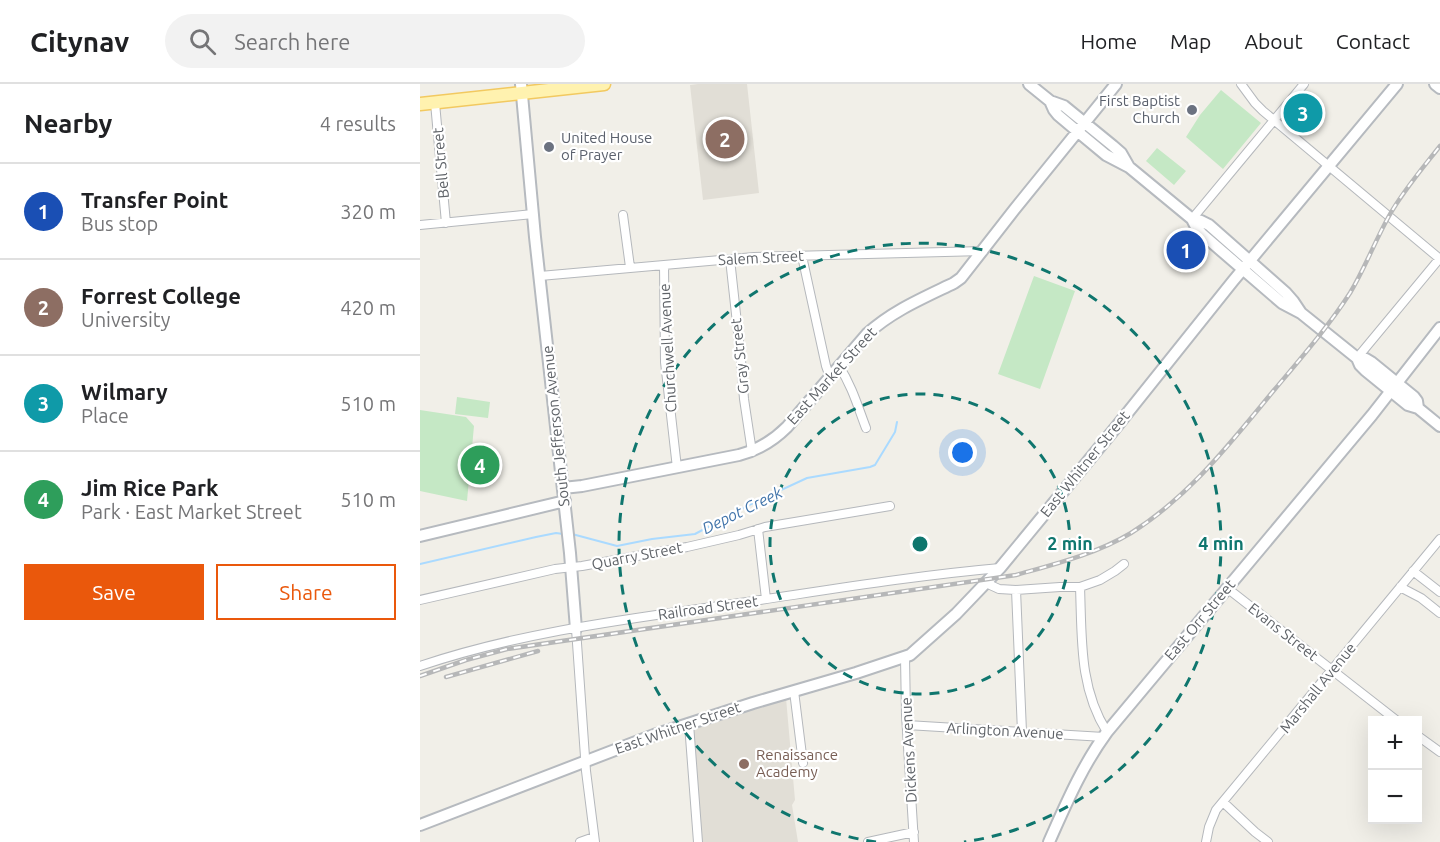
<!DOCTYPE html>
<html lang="en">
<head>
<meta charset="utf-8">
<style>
  :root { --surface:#fff; --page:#f2f2f2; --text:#202124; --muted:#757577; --line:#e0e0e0; --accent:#ea580c }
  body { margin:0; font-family:Ubuntu,sans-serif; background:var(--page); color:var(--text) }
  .controls { position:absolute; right:18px; bottom:18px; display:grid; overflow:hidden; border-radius:0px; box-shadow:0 6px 24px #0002 }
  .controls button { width:54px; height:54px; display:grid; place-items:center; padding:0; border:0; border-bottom:2px solid var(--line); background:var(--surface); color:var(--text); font:30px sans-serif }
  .you { position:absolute; left:543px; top:369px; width:21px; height:21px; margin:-15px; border:4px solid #fff; border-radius:50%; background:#1a73e8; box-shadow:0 0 0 9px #1a73e833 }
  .badge { display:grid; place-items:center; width:39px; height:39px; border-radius:50%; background:var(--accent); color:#fff; font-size:20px; font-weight:700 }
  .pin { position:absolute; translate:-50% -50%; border:3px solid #fff; box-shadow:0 2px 6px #0006 }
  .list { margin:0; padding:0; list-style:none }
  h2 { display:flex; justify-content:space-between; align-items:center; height:78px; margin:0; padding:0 24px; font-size:26px }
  h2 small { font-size:20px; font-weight:400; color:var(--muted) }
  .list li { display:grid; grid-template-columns:39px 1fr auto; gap:18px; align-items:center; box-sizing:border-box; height:96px; padding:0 24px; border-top:2px solid var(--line) }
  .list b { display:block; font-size:22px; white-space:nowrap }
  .list p { margin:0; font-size:20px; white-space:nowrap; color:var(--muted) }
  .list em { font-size:20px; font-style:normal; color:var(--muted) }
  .actions { display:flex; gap:12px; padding:18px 24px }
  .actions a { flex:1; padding:14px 0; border:2px solid var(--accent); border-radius:0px; text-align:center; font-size:21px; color:var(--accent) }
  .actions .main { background:var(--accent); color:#fff }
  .icon { flex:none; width:33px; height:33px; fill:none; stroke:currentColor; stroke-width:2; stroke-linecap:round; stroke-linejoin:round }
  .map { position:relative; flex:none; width:1020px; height:758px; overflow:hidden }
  header { display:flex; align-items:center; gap:36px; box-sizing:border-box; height:84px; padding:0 30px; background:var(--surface); border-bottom:2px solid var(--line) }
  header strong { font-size:28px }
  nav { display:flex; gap:33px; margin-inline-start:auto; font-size:21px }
  .search { width:420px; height:54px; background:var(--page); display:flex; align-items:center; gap:15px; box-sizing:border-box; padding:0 21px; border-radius:33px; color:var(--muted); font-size:22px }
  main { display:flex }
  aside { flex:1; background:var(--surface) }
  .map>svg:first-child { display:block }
  .education { fill:#e1ded6 }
  .green { fill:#c5e8c5 }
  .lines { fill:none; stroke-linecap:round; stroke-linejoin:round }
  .stream { stroke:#aadaff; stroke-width:2 }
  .street-casing { stroke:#b5b8bc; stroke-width:10 }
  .secondary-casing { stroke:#b6babf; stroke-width:14 }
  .primary-casing { stroke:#f2c960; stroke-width:15 }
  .street { stroke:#fff; stroke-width:8 }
  .secondary { stroke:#fff; stroke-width:10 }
  .primary { stroke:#fff2af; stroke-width:12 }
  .rail-casing { stroke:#b6b7b8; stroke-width:4.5 }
  .rail { stroke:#fff; stroke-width:2; stroke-dasharray:7; stroke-linecap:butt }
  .ring { fill:none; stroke:#0f766e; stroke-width:3; stroke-dasharray:10 8 }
  .worship-dot { fill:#6b7280; stroke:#fff; stroke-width:2 }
  .education-dot { fill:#8d6e63; stroke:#fff; stroke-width:2 }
  .labels { text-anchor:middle; stroke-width:4.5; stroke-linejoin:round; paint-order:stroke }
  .worship-label { font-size:15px; fill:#5b616d; stroke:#fff; text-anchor:end }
  .street-label { font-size:15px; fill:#5f6368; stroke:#fff }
  .education-label { font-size:15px; fill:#785e54; stroke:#fff; text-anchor:start }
  .water-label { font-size:16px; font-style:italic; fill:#4174aa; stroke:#fff }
  .centre { fill:#0f766e; stroke:#fff; stroke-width:3 }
  .ring-label { font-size:18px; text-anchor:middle; font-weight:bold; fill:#0f766e; stroke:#fff; stroke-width:4.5; stroke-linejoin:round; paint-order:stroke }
</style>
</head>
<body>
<header>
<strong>Citynav</strong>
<div class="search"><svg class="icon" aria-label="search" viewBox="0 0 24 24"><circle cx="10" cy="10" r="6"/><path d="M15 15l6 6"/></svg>Search here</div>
<nav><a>Home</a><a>Map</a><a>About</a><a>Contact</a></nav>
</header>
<main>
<aside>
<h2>Nearby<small>4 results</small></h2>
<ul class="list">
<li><span class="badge" style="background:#1a4fb4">1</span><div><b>Transfer Point</b><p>Bus stop</p></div><em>320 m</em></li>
<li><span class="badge" style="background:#8d6e63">2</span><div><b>Forrest College</b><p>University</p></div><em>420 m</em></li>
<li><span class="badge" style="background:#0f9aa8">3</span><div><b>Wilmary</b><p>Place</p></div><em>510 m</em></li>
<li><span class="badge" style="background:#2e9e5b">4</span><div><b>Jim Rice Park</b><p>Park · East Market Street</p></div><em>510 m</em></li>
</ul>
<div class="actions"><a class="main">Save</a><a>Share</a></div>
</aside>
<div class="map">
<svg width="1020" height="758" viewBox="0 0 1020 758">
  <rect width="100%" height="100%" fill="#f1efe8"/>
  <path class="education" d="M278,0H327L339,109L283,116L270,1Z
    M366,614L375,716L372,721L378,758H282L272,644Z"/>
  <path class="green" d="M801,6L841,39L803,85L766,53L780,31Z
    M737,64L766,87L754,101L726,77Z
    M614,192L655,207L620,305L578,290Z
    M37,313L70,318L68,334L35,330Z
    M0,326L46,333L54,342L47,417L0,407Z"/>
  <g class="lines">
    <path class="stream" d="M152,450L197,462L232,455L275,450L329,421L387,394L450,383L455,381L475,348L477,338
      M0,480L116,453L136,449L143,450"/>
    <g class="street-casing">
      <path id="street" d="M821,0L835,19L843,27L1020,175
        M15,19L26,139
        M203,131L210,183
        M772,135L884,0
        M0,141L113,130
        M382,172L406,282L410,293
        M310,175L321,276L324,315L332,368
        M244,181L245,278L257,384
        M120,192L334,173L563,167
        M937,274L1020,174
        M419,282C432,302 438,323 446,344
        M338,445L346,515
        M993,487L1020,508
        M566,499L579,505L596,506L640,503H660L680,496L695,487L704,480
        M660,503C662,554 659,604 687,648
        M980,503L1001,514L1020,529
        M807,504L976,636
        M596,506L602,648
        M0,516L135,485L162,482L267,463L319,451L345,443L470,422
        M156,545L166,687L175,758
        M485,573L486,631L494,758
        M0,582C101,548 208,535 313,520C402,507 490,492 580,484
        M374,607L383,679
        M269,640L278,758
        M487,641L684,653
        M998,652L1020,668
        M803,718L835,748L848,758
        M160,758L174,753
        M448,758L494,748
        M786,758L789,743L796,726L1020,455"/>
    </g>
    <g class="secondary-casing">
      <path id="secondary" d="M101,0L115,153L150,469L156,545
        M609,0L630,17L634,26L638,31L657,47L686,71L709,83L772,135L776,143L782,150L862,219L881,229L937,274L940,281L945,286L988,321L998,324L1020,342
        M1015,0L1020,4
        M630,17L644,22L693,62L701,69L709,83
        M772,135L781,137L789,141L866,209L873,217L881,229
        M937,274L946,275L951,278L994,313L997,317L998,324
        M143,404L162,402L319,371C338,366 353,357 367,343L447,250C472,227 503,214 534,199L541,194L594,126L696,0
        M0,452L145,417
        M0,741L234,651L333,619L436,589L490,571L536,530L580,484L697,342L813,197L977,0
        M629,758C646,720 662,682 687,648L952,331L1020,244"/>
    </g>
    <g class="primary-casing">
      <path id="primary" d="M0,20L184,0"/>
    </g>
    <use href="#street" class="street"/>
    <use href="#secondary" class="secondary"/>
    <use href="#primary" class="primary"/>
    <g class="rail-casing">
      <path id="rail" d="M0,592L46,576L87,565L596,491C635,480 676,470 711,449C770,412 811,358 855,305C881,274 908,243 930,209C945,184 955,157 969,132C983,107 1002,85 1020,62
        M26,593L118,567"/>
    </g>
    <use href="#rail" class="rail"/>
  </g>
  <g class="ring">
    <circle cx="500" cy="460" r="150"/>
    <path d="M456 758A301 301 0 1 1 544 758"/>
  </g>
  <g class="worship-dot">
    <circle cx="772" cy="26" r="6"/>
    <circle cx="129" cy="63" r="6"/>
  </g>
  <circle class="education-dot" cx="324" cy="680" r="6"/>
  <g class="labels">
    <g class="worship-label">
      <text x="760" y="22">First Baptist<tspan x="760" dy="17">Church</tspan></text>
      <text x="141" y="59" text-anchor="start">United House<tspan x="141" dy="17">of Prayer</tspan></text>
    </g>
    <g class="street-label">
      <text transform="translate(21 79) rotate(-95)" y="5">Bell Street</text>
      <text transform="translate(341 174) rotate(-3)" y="5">Salem Street</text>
      <text transform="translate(248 264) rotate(-93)" y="5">Churchwell Avenue</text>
      <text transform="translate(320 272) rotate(-96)" y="5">Gray Street</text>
      <text transform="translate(412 292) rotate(-48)" y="5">East Market Street</text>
      <text transform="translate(136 342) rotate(-96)" y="5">South Jefferson Avenue</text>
      <text transform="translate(665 380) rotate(-51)" y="5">East Whitner Street</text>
      <text transform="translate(217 472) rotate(-11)" y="5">Quarry Street</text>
      <text transform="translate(288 524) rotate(-8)" y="5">Railroad Street</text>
      <text transform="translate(780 536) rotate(-50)" y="5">East Orr Street</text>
      <text transform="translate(863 548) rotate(38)" y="5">Evans Street</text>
      <text transform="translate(898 604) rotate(-51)" y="5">Marshall Avenue</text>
      <text transform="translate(258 644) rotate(-19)" y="5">East Whitner Street</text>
      <text transform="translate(585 647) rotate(3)" y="5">Arlington Avenue</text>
      <text transform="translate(489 666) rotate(-93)" y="5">Dickens Avenue</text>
    </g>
    <g class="education-label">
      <text x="336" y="676">Renaissance<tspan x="336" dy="17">Academy</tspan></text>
    </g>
    <g class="water-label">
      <text transform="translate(322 426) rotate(-26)" y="6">Depot Creek</text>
    </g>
  </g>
  <circle cx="500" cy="460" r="9" class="centre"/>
  <g class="ring-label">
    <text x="650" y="466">2 min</text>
    <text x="801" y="466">4 min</text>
  </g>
</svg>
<div class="controls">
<button>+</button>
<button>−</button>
</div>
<div class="you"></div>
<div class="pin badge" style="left:766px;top:166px;background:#1a4fb4">1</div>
<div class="pin badge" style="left:305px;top:55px;background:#8d6e63">2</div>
<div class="pin badge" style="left:883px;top:29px;background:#0f9aa8">3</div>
<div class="pin badge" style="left:60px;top:381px;background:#2e9e5b">4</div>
</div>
</main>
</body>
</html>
